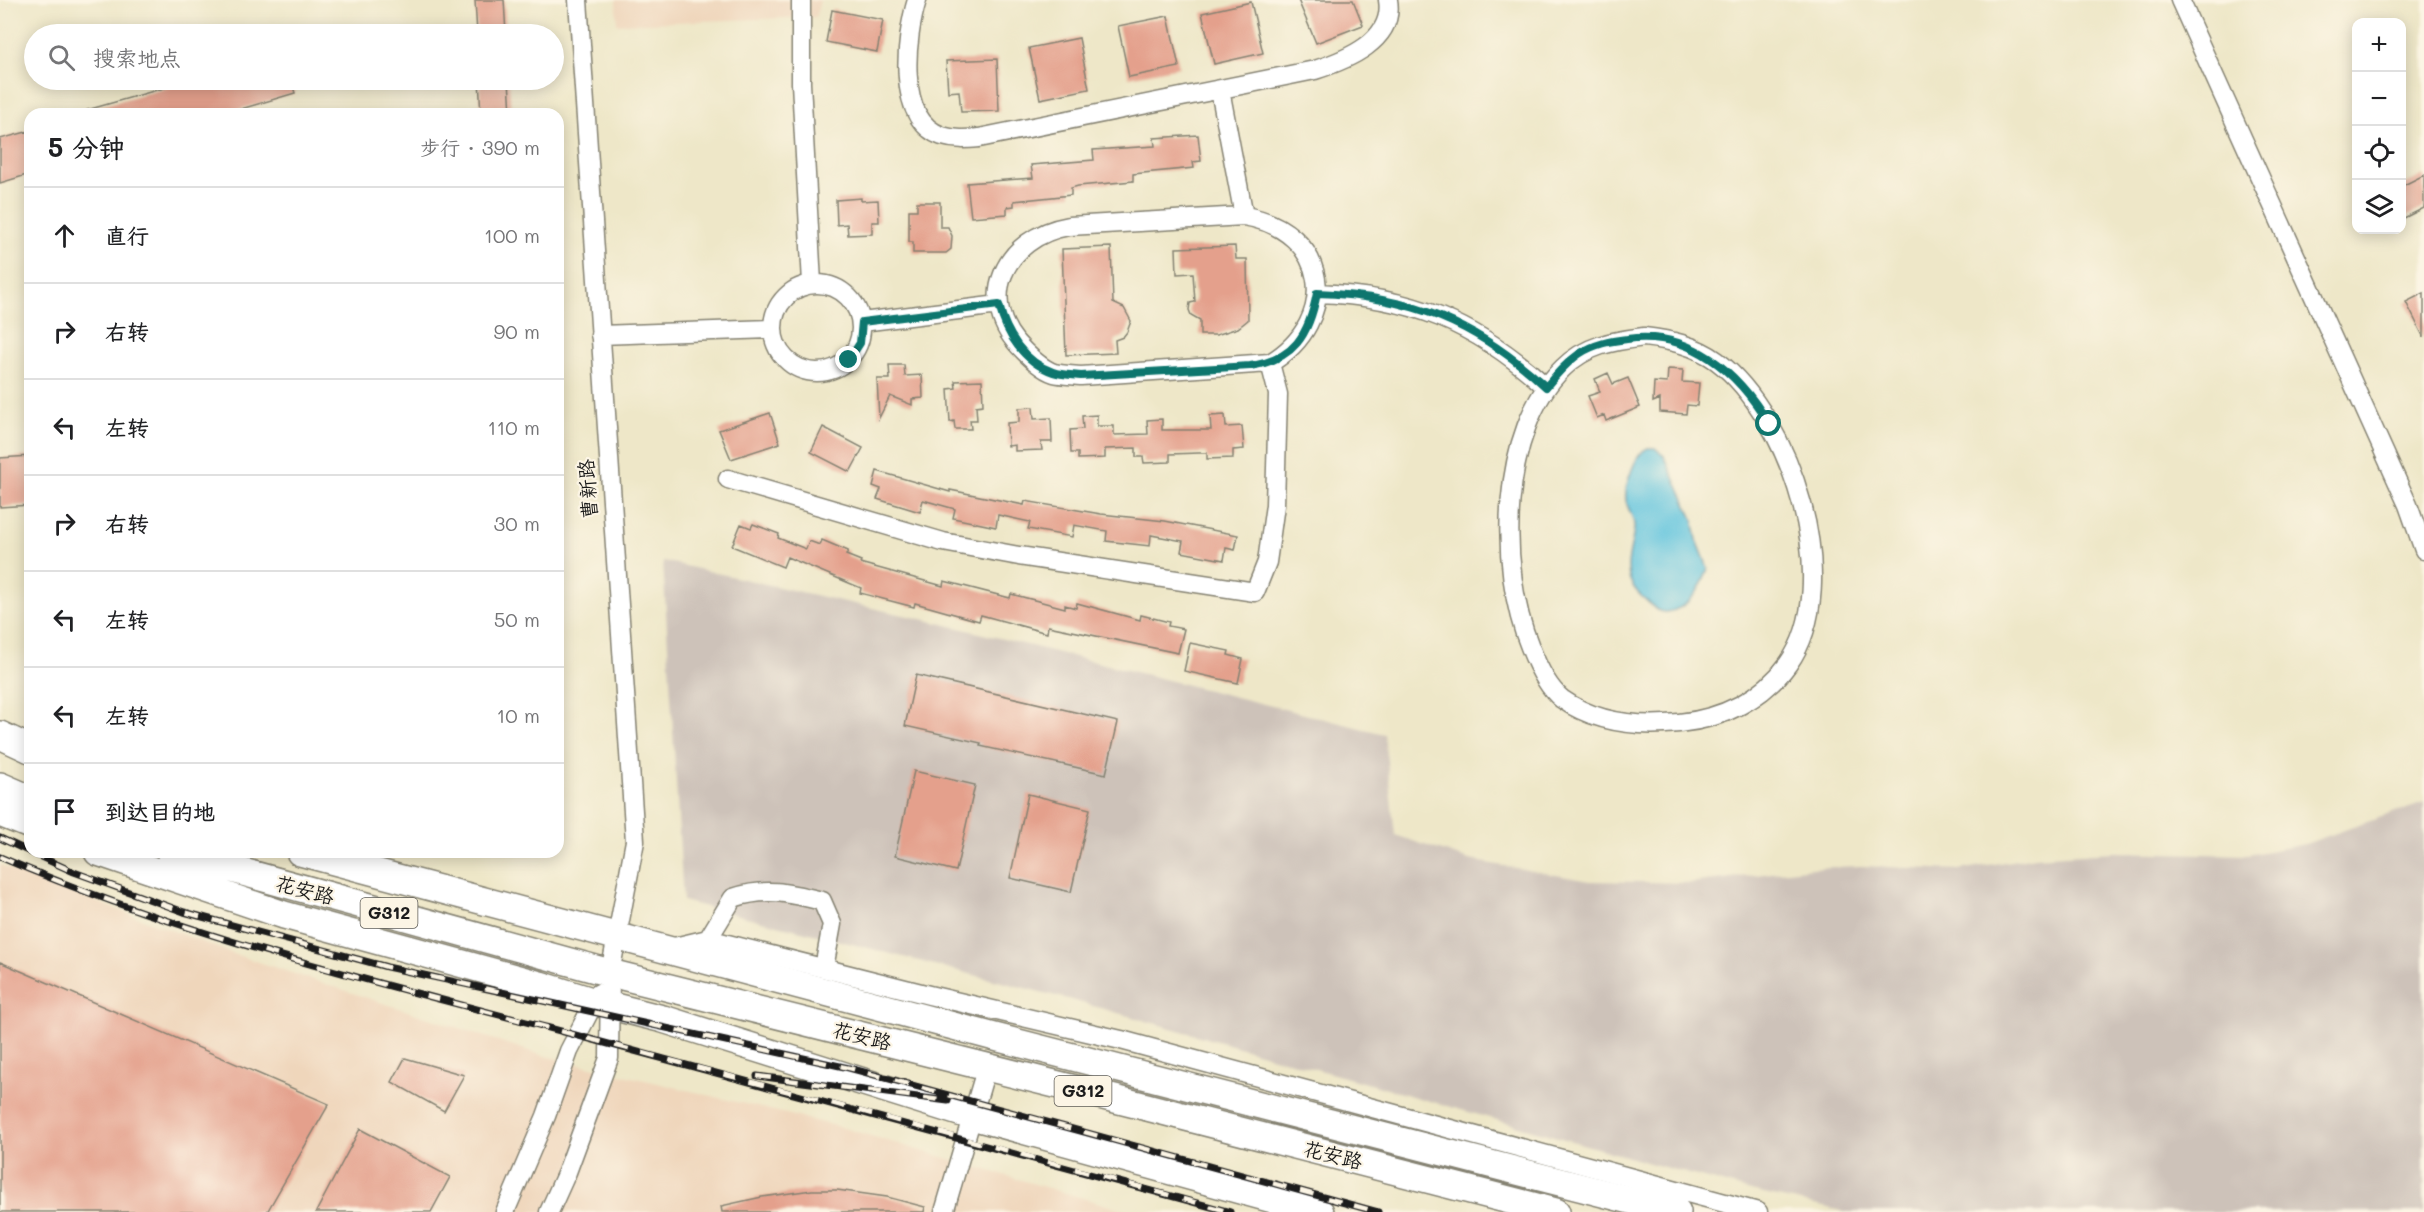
<!DOCTYPE html>
<html lang="zh">
<head>
<meta charset="utf-8">
<style>
  :root { --surface:#fff; --page:#f2f2f2; --text:#202124; --muted:#757577; --line:#e0e0e0 }
  body { margin:0; font-family:Mali,"LXGW WenKai TC",sans-serif; background:var(--page); color:var(--text) }
  .controls { position:absolute; right:18px; top:18px; display:grid; overflow:hidden; border-radius:12px; box-shadow:0 3px 15px #0003 }
  .controls button { width:54px; height:54px; display:grid; place-items:center; padding:0; border:0; border-bottom:2px solid var(--line); background:var(--surface); color:var(--text); font:30px sans-serif }
  .stop { position:absolute; width:18px; height:18px; margin:-14px; border:4px solid #0f766e; border-radius:50%; background:#fff }
  .stop.end { background:#0f766e; border-color:#fff; box-shadow:0 2px 6px #0008 }
  .list { margin:0; padding:0; list-style:none }
  h2 { display:flex; justify-content:space-between; align-items:center; height:78px; margin:0; padding:0 24px; font-size:26px }
  h2 small { font-size:20px; font-weight:400; color:var(--muted) }
  .list li { display:grid; grid-template-columns:39px 1fr auto; gap:18px; align-items:center; box-sizing:border-box; height:96px; padding:0 24px; border-top:2px solid var(--line) }
  .list b { display:block; font-size:22px; white-space:nowrap }
  .list em { font-size:20px; font-style:normal; color:var(--muted) }
  .icon { flex:none; width:33px; height:33px; fill:none; stroke:currentColor; stroke-width:2; stroke-linecap:round; stroke-linejoin:round }
  .map { position:relative; flex:none; width:2424px; height:1212px; overflow:hidden }
  .search { position:absolute; background:var(--surface); box-shadow:0 3px 15px #0003; left:24px; top:24px; width:540px; height:66px; display:flex; align-items:center; gap:15px; box-sizing:border-box; padding:0 21px; border-radius:33px; color:var(--muted); font-size:22px }
  .panel { position:absolute; background:var(--surface); box-shadow:0 3px 15px #0003; left:24px; top:108px; width:540px; height:750px; border-radius:18px }
  .map>svg:first-child { display:block }
  .built { fill:#efd6bb }
  .industrial { fill:#cdc2b9 }
  .water { fill:#60c4de; stroke:#3e707d; stroke-width:1.5 }
  .building { fill:#e4a08c }
  .lines { fill:none; stroke-linecap:round; stroke-linejoin:round }
  .minor-casing { stroke:#858272; stroke-width:21 }
  .highway-casing { stroke:#858272; stroke-width:30 }
  .minor { stroke:#fff; stroke-width:18 }
  .highway { stroke:#fff; stroke-width:27 }
  .rail-casing { stroke:#1c1c1c; stroke-width:7 }
  .rail { stroke:#fcf5e5; stroke-width:4.5; stroke-dasharray:14; stroke-linecap:butt }
  .route { stroke:#0f766e; stroke-width:8 }
  .labels { text-anchor:middle; stroke-width:4.5; stroke-linejoin:round; paint-order:stroke }
  .shield { fill:#fcf5e5; stroke:#5f5d58; stroke-width:1.5 }
  .shield-label { font-size:18px; font-weight:bold; fill:#1c1c1c }
  .street-label { font-size:20px; fill:#1c1c1c; stroke:#fcf5e5 }
</style>
</head>
<body>
<div class="map">
<svg width="2424" height="1212" viewBox="0 0 2424 1212">
  <rect width="100%" height="100%" fill="#fcf5e5"/>
  <filter id="ink" filterUnits="userSpaceOnUse"><feTurbulence type="fractalNoise" baseFrequency=".0167" numOctaves="2"/><feDisplacementMap in="SourceGraphic" scale="12" xChannelSelector="R" yChannelSelector="G"/><feConvolveMatrix kernelMatrix="1 2 1 2 8 2 1 2 1" color-interpolation-filters="sRGB"/></filter>
  <filter id="wash" filterUnits="userSpaceOnUse"><feTurbulence type="fractalNoise" baseFrequency=".008" numOctaves="4" result="noise"/><feDisplacementMap in="SourceGraphic" scale="24" xChannelSelector="R" yChannelSelector="G"/><feGaussianBlur stdDeviation="1.35" result="paint"/><feColorMatrix in="noise" values="0 0 0 0 0 0 0 0 0 0 0 0 0 0 0 0 0 1.4 0 .05"/><feComposite in="paint" operator="in"/></filter>
  <g filter="url(#wash)">
    <rect width="100%" height="100%" fill="#eee7c8"/>
    <path class="built" d="M616,0H820L816,17L617,24Z
      M0,865L234,954L541,1055L840,1127L1130,1212H0Z"/>
    <path class="industrial" d="M663,561L939,623L1384,734L1395,835L1469,860L1590,881L1690,883L1813,868L1860,866L1959,870L2035,857L2113,852L2248,855L2305,844L2424,802V1212H1846L1755,1192L1653,1164L1068,999L683,901Z"/>
    <path class="water" d="M1648,448H1655L1664,456L1693,519L1697,540L1708,568C1703,586 1688,610 1666,612C1658,613 1652,606 1647,601C1642,597 1635,590 1632,584C1623,568 1632,548 1634,530C1636,519 1628,511 1626,500C1624,487 1635,453 1648,448Z"/>
    <g id="blocks">
      <path class="building" d="M475,0H504L506,34H477Z
        M1298,0H1353L1363,25L1316,43Z
        M1251,2L1263,53L1214,64L1202,13Z
        M832,10L883,20L877,52L826,42Z
        M1168,16L1179,67L1129,77L1118,26Z
        M1079,38L1089,89L1040,99L1029,48Z
        M997,59L999,111L961,112L959,91L948,92L946,61Z
        M192,80H291L295,93L224,114H88L87,110Z
        M479,80H509L511,114H481Z
        M30,131V174L0,183V139Z
        M1198,135L1201,161L1193,162L1194,168L1133,174V181L1078,186L1071,188V195L1014,201V206L1007,207V214L971,217L967,183L1033,178L1031,165L1094,160L1093,150L1155,146L1154,138Z
        M2424,175V208L2402,219V186Z
        M861,198V201L878,200L879,222H872V234L848,235L847,224L837,225L836,200Z
        M917,202H940V227H948L952,236L951,249L946,253H913V242H909V210H917Z
        M1235,246L1236,259H1247L1248,320L1238,328L1216,335H1200V320L1191,315L1189,310L1190,303L1195,302L1193,273L1177,274L1176,248Z
        M1111,247L1113,303L1124,308L1131,321L1127,332L1123,337L1115,340L1116,353L1066,355L1062,249Z
        M2424,293V338L2406,302Z
        M889,365H904L905,376L922,375L923,398L912,399V405L890,396L879,418L877,379H890Z
        M1668,369L1683,370L1682,382L1699,383L1697,406L1687,405L1686,414L1660,412V399L1653,402L1654,382L1667,383Z
        M1608,373L1613,384L1628,378L1640,407L1606,421L1604,415L1597,418L1588,396L1600,392L1595,379Z
        M982,380L983,405L976,406L977,420H970L971,429H955L954,421L950,422L948,389L956,388L955,381Z
        M1033,407L1034,419L1051,418L1052,442H1041L1042,450L1015,451V445L1008,446L1007,423L1019,422V408Z
        M770,413L780,443L731,459L719,430Z
        M1097,415V426H1114V435L1148,434L1147,420L1162,419V430H1211L1210,416L1225,415L1226,427L1242,426L1244,449L1233,450V458L1207,459V453H1199L1170,454V462L1144,463L1143,457H1136V448L1105,449V458L1078,459V453H1071L1070,430L1083,429L1082,416Z
        M823,427L863,448L850,472L811,452Z
        M30,456V505L0,507V458Z
        M877,471L950,492V490L1024,505L1025,501L1101,514L1165,521L1238,535L1235,550L1226,548L1224,560L1181,552L1183,541L1151,535L1150,546L1106,541L1107,531L1074,525L1072,537L1028,529L1030,522L998,515L996,527L953,518L955,509L923,500L920,512L877,499L881,489L873,486Z
        M741,524L751,528L753,524L779,534L778,538L806,549L809,541L820,545L822,540L848,551L846,555L861,561L860,563L943,586L944,581L1010,598L1011,594L1065,608V605L1076,608L1077,603L1140,620L1141,615L1169,622L1168,626L1184,629L1178,653L1048,626L1047,633L981,615L979,621L915,603L914,607L860,593L861,588L787,557L783,567L732,546Z
        M1190,643L1229,651L1228,655L1243,659L1238,683L1184,671Z
        M916,675L1118,722L1106,774L980,746L981,743L905,726Z
        M914,771L975,785L956,871L895,856Z
        M1028,794L1090,809L1071,892L1010,878Z
        M0,962L329,1104L267,1212H0Z
        M405,1058L464,1075L444,1111L392,1082Z
        M360,1129L450,1177L431,1212H316Z
        M812,1190H837L887,1197L925,1207L924,1212H722L721,1206L762,1197Z"/>
    </g>
  </g>
  <g filter="url(#ink)">
    <use href="#blocks" fill-opacity="0" stroke="#858272" stroke-width="1.5"/>
    <g class="lines">
      <g class="minor-casing">
        <path id="minor" d="M801,0V83L812,283
          M917,0C906,36 895,120 942,136C955,140 967,139 979,138L1315,70C1346,60 1395,41 1388,0
          M2180,0L2408,505L2424,550
          M1220,90L1244,216
          M1244,216C1329,230 1342,320 1270,363L1081,376C1073,375 1062,375 1054,373C1042,369 1032,359 1024,351C973,302 1004,237 1069,226Z
          M773 328a44 44 0 1 1 88 0a44 44 0 1 1-88 0Z
          M1317,293C1410,296 1477,323 1546,387
          M862,322L999,305
          M600,335L772,329
          M1644,337C1670,340 1695,345 1717,361C1790,416 1846,584 1788,664C1763,699 1722,719 1679,723C1640,727 1596,723 1562,699C1547,687 1537,665 1530,647C1498,569 1499,430 1563,368C1586,345 1613,341 1644,337Z
          M728,479L943,542L1019,556L1255,592L1267,562L1275,505L1278,394L1270,363
          M708,939L733,898C766,887 789,893 822,901L832,924L824,968
          M670,948L708,939L929,995L1121,1040L1758,1212
          M505,1212L546,1116L569,1051L599,993
          M549,1212L567,1172L609,1058L610,973L635,841L578,0
          M944,1212L985,1073"/>
      </g>
      <g class="highway-casing">
        <path id="highway" d="M0,735L30,749
          M0,786L30,799
          M0,813L30,825
          M98,852L284,915L540,985L595,1002L663,1019L972,1116L1320,1212
          M170,852L610,973L1139,1105L1556,1212
          M300,852L991,1036L1677,1212"/>
      </g>
      <use href="#minor" class="minor"/>
      <use href="#highway" class="highway"/>
      <g class="rail-casing">
        <path id="rail" d="M0,838L30,852
          M30,852L74,872L184,912L387,967L849,1068L1378,1212
          M0,857C177,934 367,980 553,1029C779,1089 1005,1149 1230,1212
          M757,1076L948,1101"/>
      </g>
      <use href="#rail" class="rail"/>
    </g>
  </g>
  <g class="lines" filter="url(#ink)">
    <path class="route" d="M849,360L860,343L862,322L999,305C1006,334 1024,362 1053,372C1061,375 1073,375 1081,376L1250,366C1294,360 1309,335 1317,293C1411,296 1477,323 1546,387C1556,375 1566,363 1579,354C1594,344 1610,341 1627,339C1691,330 1738,372 1769,424"/>
  </g>
  <g class="labels">
    <g class="shield">
      <rect x="360.5" y="898" width="57" height="30" rx="4.5"/>
      <rect x="1054.5" y="1076" width="57" height="30" rx="4.5"/>
    </g>
    <g class="shield-label">
      <text x="389" y="919">G312</text>
      <text x="1083" y="1097">G312</text>
    </g>
    <g class="street-label">
      <text transform="translate(588 489) rotate(-94)" y="7">曹新路</text>
      <text transform="translate(305 890) rotate(15)" y="7">花安路</text>
      <text transform="translate(862 1036) rotate(14)" y="7">花安路</text>
      <text transform="translate(1333 1155) rotate(14)" y="7">花安路</text>
    </g>
  </g>
</svg>
<div class="controls">
<button>+</button>
<button>−</button>
<button><svg class="icon" aria-label="locate" viewBox="0 0 24 24"><circle cx="12" cy="12" r="6"/><path d="M12 2v4M12 18v4M2 12h4M18 12h4"/></svg></button>
<button><svg class="icon" aria-label="layers" viewBox="0 0 24 24"><path d="M12 4l9 5-9 5-9-5zM3 14l9 5 9-5"/></svg></button>
</div>
<div class="stop" style="left:1769px;top:424px"></div>
<div class="stop end" style="left:849px;top:360px"></div>
<div class="search"><svg class="icon" aria-label="search" viewBox="0 0 24 24"><circle cx="10" cy="10" r="6"/><path d="M15 15l6 6"/></svg>搜索地点</div>
<section class="panel">
<h2>5 分钟<small>步行 · 390 m</small></h2>
<ul class="list">
<li><svg class="icon" aria-label="ahead" viewBox="0 0 24 24"><path d="M12 20V5M6 11l6-6 6 6"/></svg><div><b>直行</b></div><em>100 m</em></li>
<li><svg class="icon" aria-label="right" viewBox="0 0 24 24"><path d="M7 20v-9h11M14 6l5 5-5 5"/></svg><div><b>右转</b></div><em>90 m</em></li>
<li><svg class="icon" aria-label="left" viewBox="0 0 24 24"><path d="M17 20v-9H6M10 6l-5 5 5 5"/></svg><div><b>左转</b></div><em>110 m</em></li>
<li><svg class="icon" aria-label="right" viewBox="0 0 24 24"><path d="M7 20v-9h11M14 6l5 5-5 5"/></svg><div><b>右转</b></div><em>30 m</em></li>
<li><svg class="icon" aria-label="left" viewBox="0 0 24 24"><path d="M17 20v-9H6M10 6l-5 5 5 5"/></svg><div><b>左转</b></div><em>50 m</em></li>
<li><svg class="icon" aria-label="left" viewBox="0 0 24 24"><path d="M17 20v-9H6M10 6l-5 5 5 5"/></svg><div><b>左转</b></div><em>10 m</em></li>
<li><svg class="icon" aria-label="arrive" viewBox="0 0 24 24"><path d="M6 21V4h12l-3 4 3 4H6"/></svg><div><b>到达目的地</b></div></li>
</ul>
</section>
</div>
</body>
</html>
